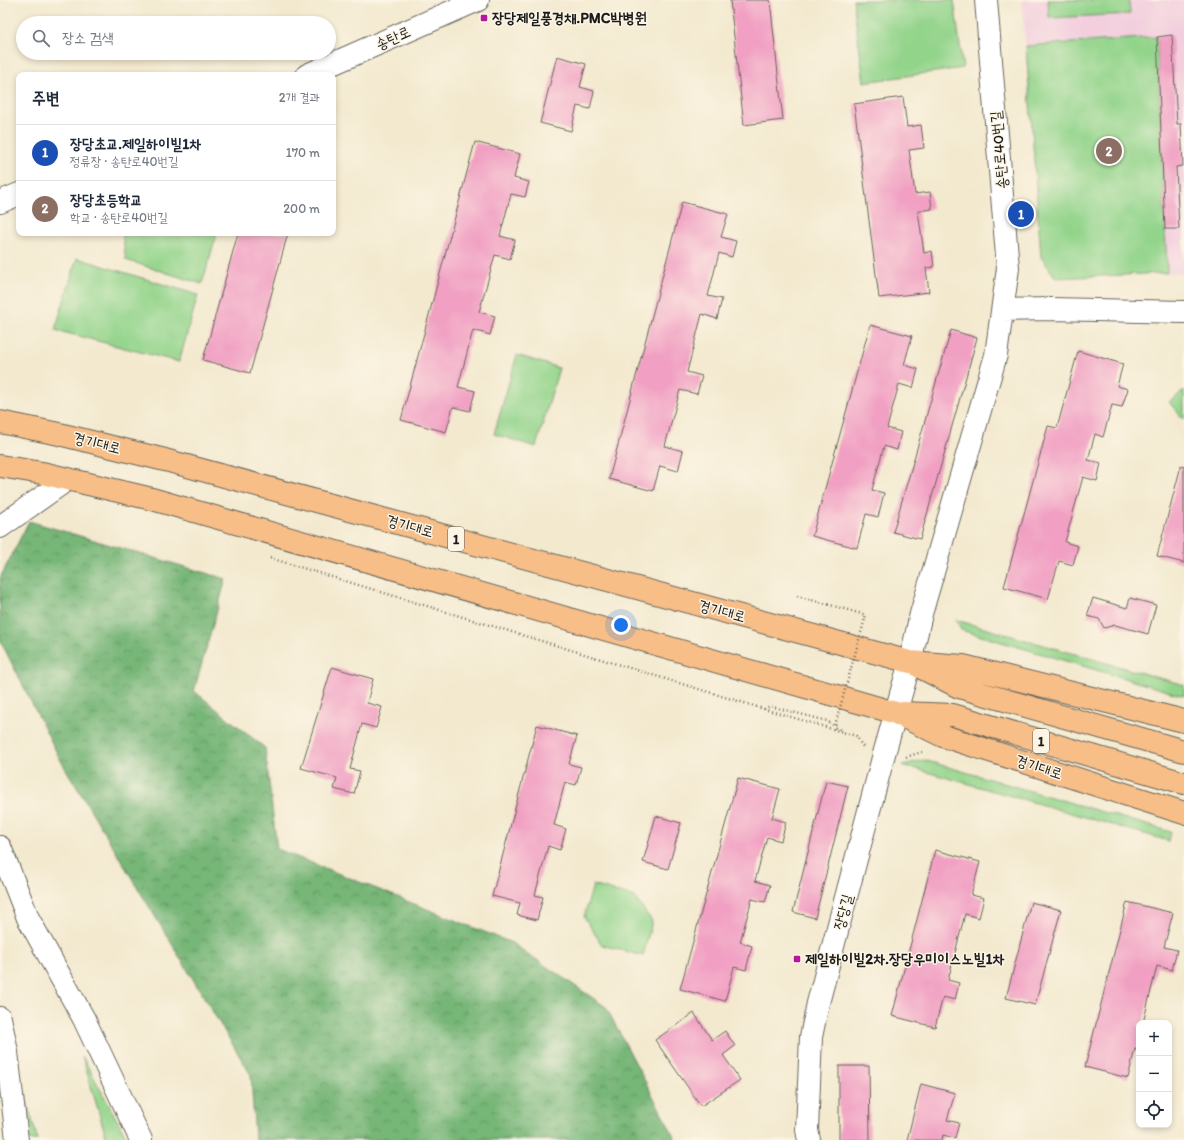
<!DOCTYPE html>
<html lang="ko">
<head>
<meta charset="utf-8">
<style>
  :root { --surface:#fff; --page:#f6f6f7; --text:#1f2937; --muted:#747a83; --line:#e0e1e3; --accent:#ea580c }
  body { margin:0; font-family:Itim,"Poor Story",sans-serif; background:var(--page); color:var(--text) }
  .controls { position:absolute; right:12px; bottom:12px; display:grid; overflow:hidden; border-radius:8px; box-shadow:0 2px 6px #0003 }
  .controls button { width:36px; height:36px; display:grid; place-items:center; padding:0; border:0; border-bottom:1px solid var(--line); background:var(--surface); color:var(--text); font:20px sans-serif }
  .you { position:absolute; left:621px; top:625px; width:14px; height:14px; margin:-10px; border:3px solid #fff; border-radius:50%; background:#1a73e8; box-shadow:0 0 0 6px #1a73e833 }
  .badge { display:grid; place-items:center; width:26px; height:26px; border-radius:50%; background:var(--accent); color:#fff; font-size:13px; font-weight:700 }
  .pin { position:absolute; translate:-50% -50%; border:2px solid #fff; box-shadow:0 1px 4px #0006 }
  .list { margin:0; padding:0; list-style:none }
  h2 { display:flex; justify-content:space-between; align-items:center; height:52px; margin:0; padding:0 16px; font-size:17px }
  h2 small { font-size:13px; font-weight:400; color:var(--muted) }
  .list li { display:grid; grid-template-columns:26px 1fr auto; gap:12px; align-items:center; box-sizing:border-box; height:56px; padding:0 16px; border-top:1px solid var(--line) }
  .list b { display:block; font-size:15px; white-space:nowrap }
  .list p { margin:0; font-size:13px; white-space:nowrap; color:var(--muted) }
  .list em { font-size:13px; font-style:normal; color:var(--muted) }
  .icon { flex:none; width:22px; height:22px; fill:none; stroke:currentColor; stroke-width:2; stroke-linecap:round; stroke-linejoin:round }
  .map { position:relative; flex:none; width:1184px; height:1140px; overflow:hidden }
  .search { position:absolute; background:var(--surface); box-shadow:0 2px 6px #0003; left:16px; top:16px; width:320px; height:44px; display:flex; align-items:center; gap:10px; box-sizing:border-box; padding:0 14px; border-radius:22px; color:var(--muted); font-size:15px }
  .panel { position:absolute; background:var(--surface); box-shadow:0 2px 6px #0003; left:16px; top:72px; width:320px; height:164px; border-radius:8px }
  .map>svg:first-child { display:block }
  .built { fill:#f3cfde }
  .green { fill:#93d48b; stroke:#587854 }
  .forest { fill:url(#forest-crowns); stroke:#49694a }
  .building { fill:#f1a0c3 }
  .lines { fill:none; stroke-linecap:round; stroke-linejoin:round }
  .minor-casing { stroke:#67645b; stroke-width:24 }
  .major-casing { stroke:#67645b; stroke-width:24 }
  .path { stroke:#67645b; stroke-width:2.5; stroke-dasharray:1 3; stroke-linecap:butt }
  .minor { stroke:#fff; stroke-width:22 }
  .major { stroke:#f7be87; stroke-width:22 }
  .path-bridge { stroke:#67645b; stroke-width:2.5; stroke-dasharray:1 3; stroke-linecap:butt }
  .poi-dot { fill:#b5179e; stroke:#fcf5e5; stroke-width:1.5 }
  .labels { text-anchor:middle; stroke-width:3; stroke-linejoin:round; paint-order:stroke }
  .shield { fill:#fcf5e5; stroke:#5f5d58; stroke-width:1 }
  .shield-label { font-size:14px; font-weight:bold; fill:#1c1c1c }
  .poi-label { font-size:15px; font-weight:bold; fill:#1c1c1c; stroke:#fcf5e5; text-anchor:start }
  .street-label { font-size:15px; fill:#1c1c1c; stroke:#fcf5e5 }
</style>
</head>
<body>
<div class="map">
<svg width="1184" height="1140" viewBox="0 0 1184 1140">
  <defs>
    <pattern id="forest-crowns" width="20" height="18" patternUnits="userSpaceOnUse"><rect width="20" height="18" fill="#76b677"/><path d="M2 6a3 3 0 1 1 6 0M12 15a3 3 0 1 1 6 0" fill="none" stroke="#609361"/></pattern>
  </defs>
  <rect width="100%" height="100%" fill="#fcf5e5"/>
  <filter id="ink" filterUnits="userSpaceOnUse"><feTurbulence type="fractalNoise" baseFrequency=".025" numOctaves="2"/><feDisplacementMap in="SourceGraphic" scale="8" xChannelSelector="R" yChannelSelector="G"/><feConvolveMatrix kernelMatrix="1 2 1 2 8 2 1 2 1" color-interpolation-filters="sRGB"/></filter>
  <filter id="wash" filterUnits="userSpaceOnUse"><feTurbulence type="fractalNoise" baseFrequency=".012" numOctaves="4" result="noise"/><feDisplacementMap in="SourceGraphic" scale="16" xChannelSelector="R" yChannelSelector="G"/><feGaussianBlur stdDeviation="0.9" result="paint"/><feColorMatrix in="noise" values="0 0 0 0 0 0 0 0 0 0 0 0 0 0 0 0 0 1.4 0 .05"/><feComposite in="paint" operator="in"/></filter>
  <g filter="url(#wash)">
    <rect width="100%" height="100%" fill="#f3e9cf"/>
    <path class="built" d="M1022,0H1184V274L1167,273L1056,278L1041,257Z"/>
    <path class="green" d="M853,0H954L963,68L864,82Z
      M1048,0H1129L1130,14L1049,18Z
      M1157,37L1167,273L1056,278L1041,257L1026,46Z
      M122,233H217L202,284L126,260Z
      M77,258L198,295L179,362L55,330Z
      M517,355L559,368L536,447L494,434Z
      M1184,391V420L1169,402Z
      M956,620L1184,685V696L961,630Z
      M924,760L1171,832L1169,841L902,765Z
      M593,885L634,897L652,921L643,956L602,945L584,917Z
      M82,1056L128,1140H107Z
      M18,1072L38,1140H28Z"/>
    <path class="forest" d="M29,521L226,579L194,691L265,748L277,849L512,943L606,1007L676,1140H255L251,1075L61,761L0,640V578Z"/>
    <g id="blocks">
      <path class="building" d="M741,0H770L783,120L744,125L730,1Z
        M1172,35L1177,124H1181L1183,166L1176,167L1179,229H1165L1157,37Z
        M557,56L586,64L580,87L594,91L590,109L577,106L571,131L540,123Z
        M903,97L907,127L921,125L924,148L909,150L915,194L930,192L932,209L918,211L924,253L932,251L934,267L926,268L929,292L879,298L854,104Z
        M475,142L520,154L514,178L529,182L525,197L511,194L500,236L515,240L510,259L495,255L479,312L495,316L490,335L473,330L458,387L475,391L470,411L453,407L446,432L401,420Z
        M682,202L728,214L721,237L736,241L732,257L719,253L708,296L722,299L717,319L702,314L687,372L702,376L697,394L680,390L665,446L683,451L678,471L660,466L653,491L609,479Z
        M238,233H288L250,373L203,360Z
        M870,325L912,336L904,365L918,369L913,388L899,384L887,428L901,432L897,450L884,446L872,490L884,493L878,517L866,514L857,548L812,536Z
        M951,330L977,338L920,539L893,532Z
        M1078,351L1123,364L1117,386L1128,389L1122,407L1112,405L1103,437L1095,434L1088,460L1101,463L1097,481L1083,477L1065,542L1078,546L1073,565L1059,561L1048,599L1004,587L1048,426L1057,428Z
        M1181,466L1184,467V563L1157,556Z
        M1093,598L1127,608L1130,598L1156,605L1148,634L1115,625L1104,628L1099,619L1087,616Z
        M332,667L373,679L367,703L382,707L376,728L362,724L350,769L360,771L354,794L334,789L337,778L301,768Z
        M537,725L577,736L569,764L581,767L576,785L565,782L554,825L566,829L560,850L548,846L535,895L543,897L537,920L517,915L520,903L492,896Z
        M738,778L780,789L772,818L786,822L781,841L767,837L755,881L770,885L765,902L752,899L740,942L752,946L746,970L734,967L725,1001L680,989Z
        M826,781L848,786L815,918L793,912Z
        M656,816L681,823L668,869L643,862Z
        M935,850L980,862L971,895L984,898L979,918L965,914L948,980L959,983L955,1000L943,997L935,1027L892,1016Z
        M1031,902L1061,910L1035,1005L1006,998Z
        M1127,902L1173,913L1164,947L1177,950L1172,970L1157,966L1143,1023H1139V1050L1135,1049L1128,1078L1085,1067Z
        M694,1013L712,1040L725,1031L735,1046L723,1055L740,1080L701,1106L655,1040Z
        M839,1066H869L870,1140H839Z
        M921,1084L955,1093L947,1120L959,1123L955,1138L943,1135L942,1140H907Z"/>
    </g>
  </g>
  <g filter="url(#ink)">
    <use href="#blocks" fill-opacity="0" stroke="#67645b" stroke-width="1"/>
    <g class="lines">
      <g class="minor-casing">
        <path id="minor" d="M307,75L478,0
          M0,202L19,194
          M1003,310L1051,309L1184,312
          M0,527L68,479
          M0,847L28,918L84,1019L141,1140
          M0,1018L7,1052L17,1140
          M809,1140L807,1130L811,1037L818,1003L884,754L910,662L921,614L996,355L1008,268L986,0"/>
      </g>
      <g class="major-casing">
        <path id="major" d="M0,422L59,434L165,460L910,662L963,666L1184,721
          M0,466L42,473L152,499L896,713L943,736L1184,813
          M920,667L959,687L1184,751
          M903,713L953,715L1184,783"/>
      </g>
      <path class="path" d="M270,558L764,709L846,733L856,736L863,747
        M797,596L866,615
        M764,709L770,706L827,721L842,731
        M906,757L922,752"/>
      <use href="#minor" class="minor"/>
      <use href="#major" class="major"/>
      <path class="path-bridge" d="M834,729L866,615"/>
    </g>
  </g>
  <g class="poi-dot">
    <rect x="480" y="14" width="8" height="8" rx="2"/>
    <rect x="793" y="955" width="8" height="8" rx="2"/>
  </g>
  <g class="labels">
    <g class="shield">
      <rect x="448" y="527" width="16" height="24" rx="3"/>
      <rect x="1033" y="729" width="16" height="24" rx="3"/>
    </g>
    <g class="shield-label">
      <text x="456" y="544">1</text>
      <text x="1041" y="746">1</text>
    </g>
    <g class="poi-label">
      <text x="492" y="23">장당제일풍경채.PMC박병원</text>
      <text x="805" y="964">제일하이빌2차.장당우미이스노빌1차</text>
    </g>
    <g class="street-label">
      <text transform="translate(393 38) rotate(-24)" y="5">송탄로</text>
      <text transform="translate(999 150) rotate(-95)" y="5">송탄로40번길</text>
      <text transform="translate(97 443) rotate(14)" y="5">경기대로</text>
      <text transform="translate(410 526) rotate(15)" y="5">경기대로</text>
      <text transform="translate(722 611) rotate(15)" y="5">경기대로</text>
      <text transform="translate(1039 767) rotate(18)" y="5">경기대로</text>
      <text transform="translate(843 912) rotate(-75)" y="5">장당길</text>
    </g>
  </g>
</svg>
<div class="controls">
<button>+</button>
<button>−</button>
<button><svg class="icon" aria-label="locate" viewBox="0 0 24 24"><circle cx="12" cy="12" r="6"/><path d="M12 2v4M12 18v4M2 12h4M18 12h4"/></svg></button>
</div>
<div class="you"></div>
<div class="pin badge" style="left:1021px;top:214px;background:#1a4fb4">1</div>
<div class="pin badge" style="left:1109px;top:151px;background:#8d6e63">2</div>
<div class="search"><svg class="icon" aria-label="search" viewBox="0 0 24 24"><circle cx="10" cy="10" r="6"/><path d="M15 15l6 6"/></svg>장소 검색</div>
<section class="panel">
<h2>주변<small>2개 결과</small></h2>
<ul class="list">
<li><span class="badge" style="background:#1a4fb4">1</span><div><b>장당초교.제일하이빌1차</b><p>정류장 · 송탄로40번길</p></div><em>170 m</em></li>
<li><span class="badge" style="background:#8d6e63">2</span><div><b>장당초등학교</b><p>학교 · 송탄로40번길</p></div><em>200 m</em></li>
</ul>
</section>
</div>
</body>
</html>
